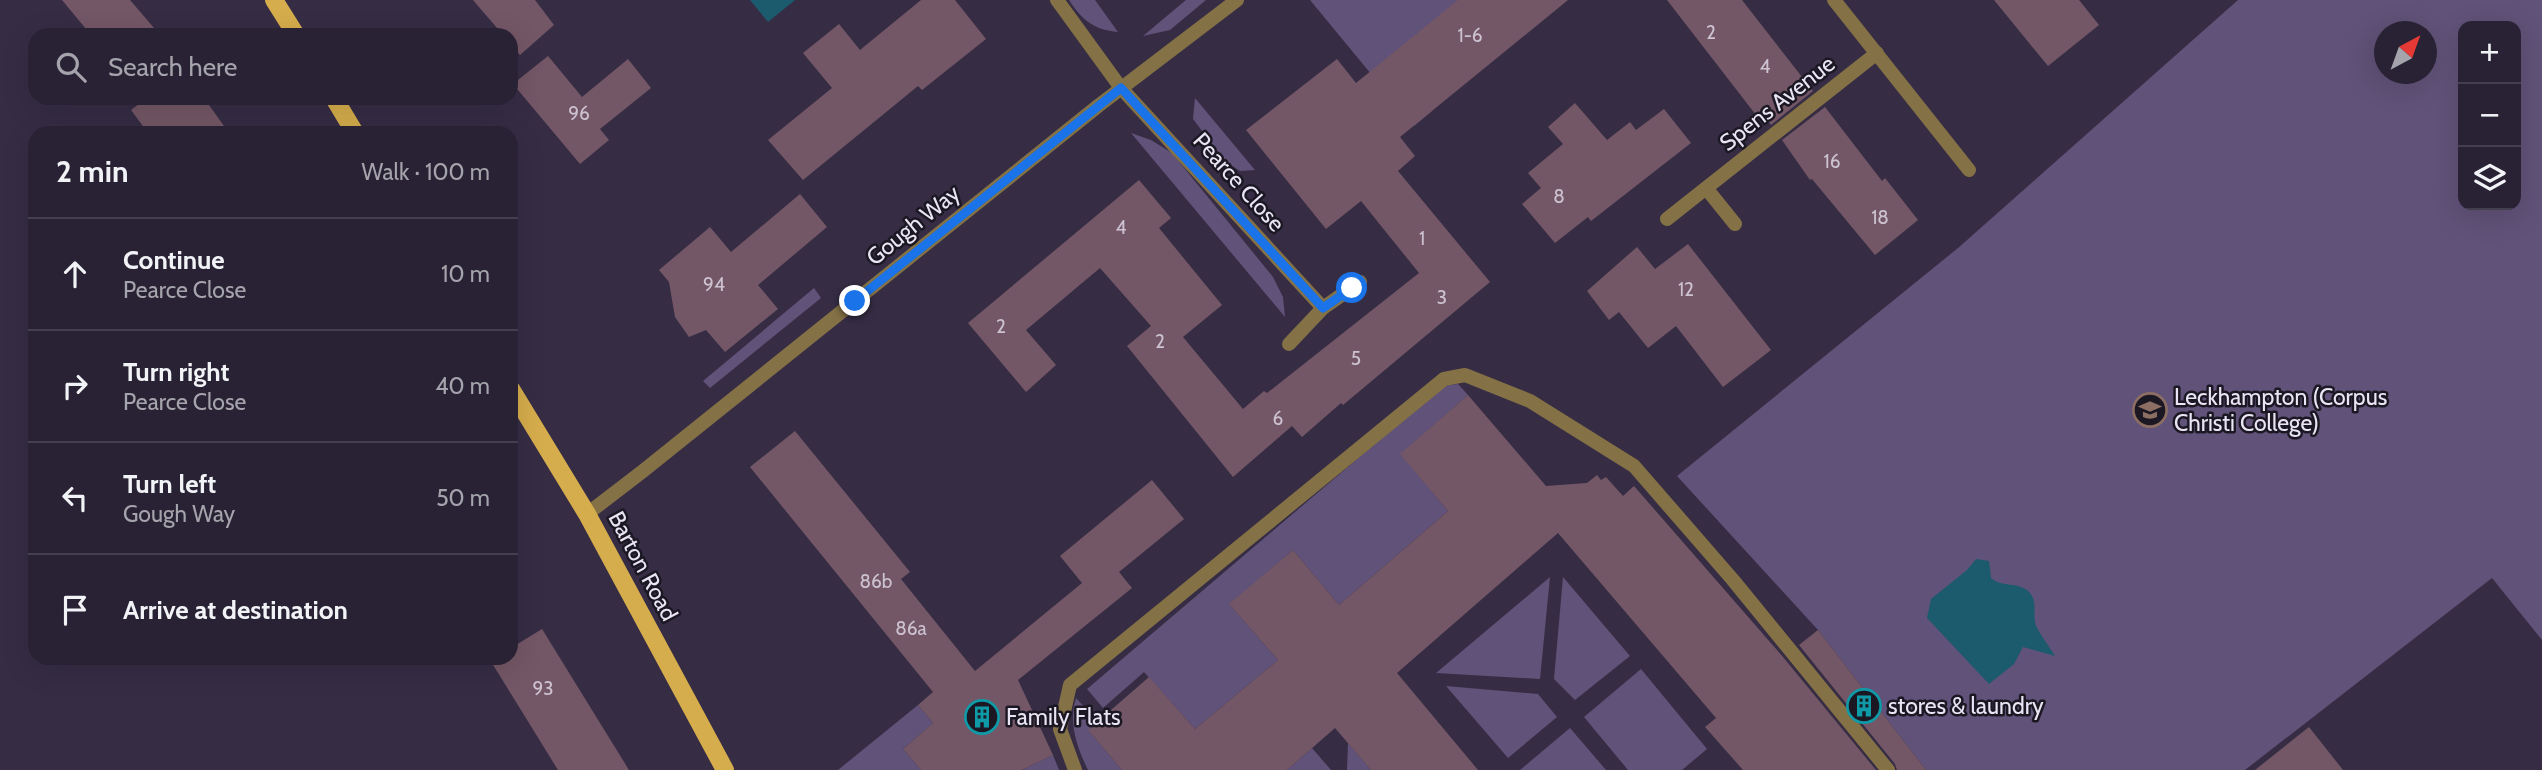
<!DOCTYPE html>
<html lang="en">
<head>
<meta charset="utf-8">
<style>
  :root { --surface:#282234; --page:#342f40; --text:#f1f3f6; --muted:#a5a4ac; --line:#443f4f }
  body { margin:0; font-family:Cabin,sans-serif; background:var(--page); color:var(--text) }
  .controls { position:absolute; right:21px; top:21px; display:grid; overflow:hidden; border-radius:14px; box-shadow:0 7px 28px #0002 }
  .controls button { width:63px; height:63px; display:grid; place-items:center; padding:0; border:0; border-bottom:2px solid var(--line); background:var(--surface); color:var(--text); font:35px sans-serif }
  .compass { position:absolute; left:2374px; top:21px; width:63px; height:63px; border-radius:50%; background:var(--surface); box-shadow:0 7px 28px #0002; rotate:41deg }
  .stop { position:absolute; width:21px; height:21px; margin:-16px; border:5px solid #1a73e8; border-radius:50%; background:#fff }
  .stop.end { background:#1a73e8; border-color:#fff; box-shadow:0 2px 7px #0008 }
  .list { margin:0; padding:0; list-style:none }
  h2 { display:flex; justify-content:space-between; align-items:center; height:91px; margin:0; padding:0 28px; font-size:30px }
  h2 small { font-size:23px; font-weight:400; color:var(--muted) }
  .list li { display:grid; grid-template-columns:46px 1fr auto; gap:21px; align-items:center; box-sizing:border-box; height:112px; padding:0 28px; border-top:2px solid var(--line) }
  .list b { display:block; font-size:26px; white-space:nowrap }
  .list p { margin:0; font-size:23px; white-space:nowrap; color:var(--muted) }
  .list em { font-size:23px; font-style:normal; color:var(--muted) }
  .icon { flex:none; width:38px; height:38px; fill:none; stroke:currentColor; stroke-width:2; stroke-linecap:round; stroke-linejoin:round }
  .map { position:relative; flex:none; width:2542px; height:770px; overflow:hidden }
  .search { position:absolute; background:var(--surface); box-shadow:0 7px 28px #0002; left:28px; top:28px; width:490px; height:77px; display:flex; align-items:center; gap:18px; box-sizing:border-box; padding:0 24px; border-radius:21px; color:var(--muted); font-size:26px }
  .panel { position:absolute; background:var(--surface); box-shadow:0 7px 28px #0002; left:28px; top:126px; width:490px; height:539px; border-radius:21px }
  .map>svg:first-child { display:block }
  .green { fill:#605278; fill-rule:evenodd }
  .water { fill:#1c5a6d }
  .building { fill:#745766 }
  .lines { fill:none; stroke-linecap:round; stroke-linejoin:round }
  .lane { stroke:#847145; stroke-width:14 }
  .street { stroke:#847145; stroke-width:14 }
  .primary { stroke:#d6ad4c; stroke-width:18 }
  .route { stroke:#1a73e8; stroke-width:9 }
  .labels { text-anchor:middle; stroke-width:5; stroke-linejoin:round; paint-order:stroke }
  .number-label { font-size:19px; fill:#ccc2d1 }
  .street-label { font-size:23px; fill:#eae5f5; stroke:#1c1823 }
  .poi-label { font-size:23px; fill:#eae5f5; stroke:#1c1823; text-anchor:start }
</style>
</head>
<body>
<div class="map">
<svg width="2542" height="770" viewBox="0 0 2542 770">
  <rect width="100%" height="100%" fill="#362d45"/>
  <path class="green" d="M1069,0H1095L1118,32C1094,30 1082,20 1069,0Z
    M1186,0H1206L1170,30L1143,36Z
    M1310,0H1458L1432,111L1414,126Z
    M2238,0H2542V640L2492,578L2245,770H1926L1818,630L1677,476L1958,248ZM2463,26H2516V205H2463ZM2384,32H2426V74H2384Z
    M1195,98L1255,170L1240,171L1225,161L1193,119Z
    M1131,133L1151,140L1172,153L1273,277L1283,297L1285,317Z
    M814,288L821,298L710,388L703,381Z
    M1458,384L1468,395L1401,454L1448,511L1339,605L1293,550L1230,605L1278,660L1195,729L1144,672L1103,708L1087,689L1443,386Z
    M1550,577L1540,679L1436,673Z
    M1563,577L1630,656L1575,700L1554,679Z
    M1641,669L1707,749L1682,770H1628L1584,717Z
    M1446,686L1538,694L1557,717L1508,758Z
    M1076,698L1098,722L1089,731L1122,770H1088C1077,747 1068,723 1076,698Z
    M918,705L933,723L903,749L921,770H838Z
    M1570,728L1606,770H1520Z
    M1348,743L1371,770H1347Z
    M1312,748L1331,770H1287Z
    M1053,755L1059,770H1023L1026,768Z"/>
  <path class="water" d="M750,0H795L768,22Z
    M1976,559L1989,561L1991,578C2001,587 2015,582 2027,590C2038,599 2033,610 2035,622C2036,630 2050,647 2055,656L2023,647L2014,664L1989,684L1927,618L1931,599L1967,570Z"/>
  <path class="building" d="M62,0H130L160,35H91Z
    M473,0H535L554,25L520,55L511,45V35H503Z
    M921,0H955L986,39L922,90L918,86L803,180L768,140L832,88L803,53L839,24L860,50Z
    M1458,0H1568L1400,137L1415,156L1398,171L1490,282L1343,405L1341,403L1302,437L1292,426L1233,477L1127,346L1151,326L1100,268L1026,330L1056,365L1026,392L968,323L1139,180L1171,218L1159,228L1222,305L1183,337L1243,409L1264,391L1267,393L1419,273L1361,201L1326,229L1246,130L1337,59L1356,83Z
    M1667,0H1742L1813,91L1771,125L1761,111L1756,115Z
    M1994,0H2079L2099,25L2048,66Z
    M548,56L582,97L628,59L651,88L600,129L609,140L580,164L513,84Z
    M147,98H204L229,133H148L131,110Z
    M1575,103L1607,140L1630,122L1636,130L1664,109L1691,143L1591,221L1588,217L1555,243L1522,204L1541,188L1528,173L1563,144L1548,127Z
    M1825,107L1882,181L1885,178L1918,220L1875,255L1812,179L1810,180L1782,140Z
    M800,194L827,227L758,285L778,309L725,352L706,330L689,337L675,317L669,282L659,270L710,227L731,252Z
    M1688,244L1771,350L1723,387L1676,326L1648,348L1619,312L1609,320L1587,291L1637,247L1655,269Z
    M1468,395L1546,486L1587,483L1597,475L1601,480L1606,477L1623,496L1634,486L1783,657L1876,770H1743L1705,727L1716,718L1558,533L1397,673L1478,770H1371L1335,728L1287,770H1122L1088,730L1149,677L1195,729L1278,660L1229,604L1293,550L1339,605L1448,511L1400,454Z
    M795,431L910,572L901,579L975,671L1082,583L1060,556L1152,480L1184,519L1119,572L1132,588L1018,680L1053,755L1022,770H921L903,749L933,723L918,705L933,692L750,467Z
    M542,629L629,770H558L490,660L511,658V648Z
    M1818,630L1926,770H1897L1895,764L1799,645Z
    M2309,727L2343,770H2255Z"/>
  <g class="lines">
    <path class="lane" d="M1075,770L1060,729L1070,685L1444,379L1465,375L1530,401L1634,466L1733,580L1888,770"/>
    <path class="street" d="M1057,0L1121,88L1323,308
      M1834,0L1969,170
      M1706,188L1735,224
      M1667,219L1877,53
      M1289,344L1323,308L1360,282
      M587,514L643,471L1098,106L1237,0"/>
    <path class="primary" d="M274,0L296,35
      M334,98L355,133
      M511,389L587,514L725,770"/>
  </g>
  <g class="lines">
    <path class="route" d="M855,301L1121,88L1323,308L1352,288"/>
  </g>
  <defs>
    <g id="university-ring" transform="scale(1.75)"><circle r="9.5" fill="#1c1823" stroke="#8d6e63" stroke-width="1.5"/><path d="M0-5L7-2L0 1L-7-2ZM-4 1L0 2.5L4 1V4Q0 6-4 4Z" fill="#8d6e63"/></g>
    <g id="building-ring" transform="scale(1.75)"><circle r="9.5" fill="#1c1823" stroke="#0f9aa8" stroke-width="1.5"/><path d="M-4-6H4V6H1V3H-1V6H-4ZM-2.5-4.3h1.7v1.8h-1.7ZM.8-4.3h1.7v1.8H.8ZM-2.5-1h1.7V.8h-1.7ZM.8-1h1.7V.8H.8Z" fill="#0f9aa8"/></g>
  </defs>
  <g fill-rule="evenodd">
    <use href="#university-ring" x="2150" y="410"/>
    <use href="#building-ring" x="1864" y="706"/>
    <use href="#building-ring" x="982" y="717"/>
  </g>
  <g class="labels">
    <g class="number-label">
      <text x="1711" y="39">2</text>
      <text x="1470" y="42">1-6</text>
      <text x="1765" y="73">4</text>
      <text x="579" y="120">96</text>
      <text x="1832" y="168">16</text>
      <text x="1559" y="203">8</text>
      <text x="1880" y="224">18</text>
      <text x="1121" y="234">4</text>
      <text x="1422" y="245">1</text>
      <text x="714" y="291">94</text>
      <text x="1686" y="296">12</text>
      <text x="1442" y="304">3</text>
      <text x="1001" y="333">2</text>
      <text x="1160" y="348">2</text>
      <text x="1356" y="365">5</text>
      <text x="1278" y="425">6</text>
      <text x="876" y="588">86b</text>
      <text x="911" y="635">86a</text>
      <text x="543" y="695">93</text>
    </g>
    <g class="street-label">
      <text transform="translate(1777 103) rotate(-38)" y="8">Spens Avenue</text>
      <text transform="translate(1239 182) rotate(48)" y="8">Pearce Close</text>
      <text transform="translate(913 225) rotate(-39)" y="8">Gough Way</text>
      <text transform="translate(643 566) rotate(62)" y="8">Barton Road</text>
    </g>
    <g class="poi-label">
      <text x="2174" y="405">Leckhampton (Corpus<tspan x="2174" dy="26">Christi College)</tspan></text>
      <text x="1888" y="714">stores &amp; laundry</text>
      <text x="1006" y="725">Family Flats</text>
    </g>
  </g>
</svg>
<div class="controls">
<button>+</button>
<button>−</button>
<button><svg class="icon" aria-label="layers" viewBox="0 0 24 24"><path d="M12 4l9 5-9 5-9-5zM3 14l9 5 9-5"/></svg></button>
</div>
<svg class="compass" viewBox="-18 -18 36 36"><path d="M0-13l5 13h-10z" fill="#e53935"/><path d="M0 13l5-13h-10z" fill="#a5a4ac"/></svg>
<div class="stop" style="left:1352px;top:288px"></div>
<div class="stop end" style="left:855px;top:301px"></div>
<div class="search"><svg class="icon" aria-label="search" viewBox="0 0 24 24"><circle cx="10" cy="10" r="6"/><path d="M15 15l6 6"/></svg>Search here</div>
<section class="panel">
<h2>2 min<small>Walk · 100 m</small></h2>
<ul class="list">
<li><svg class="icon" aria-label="ahead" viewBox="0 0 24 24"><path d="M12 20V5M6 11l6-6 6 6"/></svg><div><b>Continue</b><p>Pearce Close</p></div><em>10 m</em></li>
<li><svg class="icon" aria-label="right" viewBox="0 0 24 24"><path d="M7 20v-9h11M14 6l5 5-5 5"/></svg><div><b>Turn right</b><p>Pearce Close</p></div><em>40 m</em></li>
<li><svg class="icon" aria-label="left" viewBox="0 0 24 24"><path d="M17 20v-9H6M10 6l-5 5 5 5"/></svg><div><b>Turn left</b><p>Gough Way</p></div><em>50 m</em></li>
<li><svg class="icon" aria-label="arrive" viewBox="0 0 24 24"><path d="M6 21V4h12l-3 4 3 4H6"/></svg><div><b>Arrive at destination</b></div></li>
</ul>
</section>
</div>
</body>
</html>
